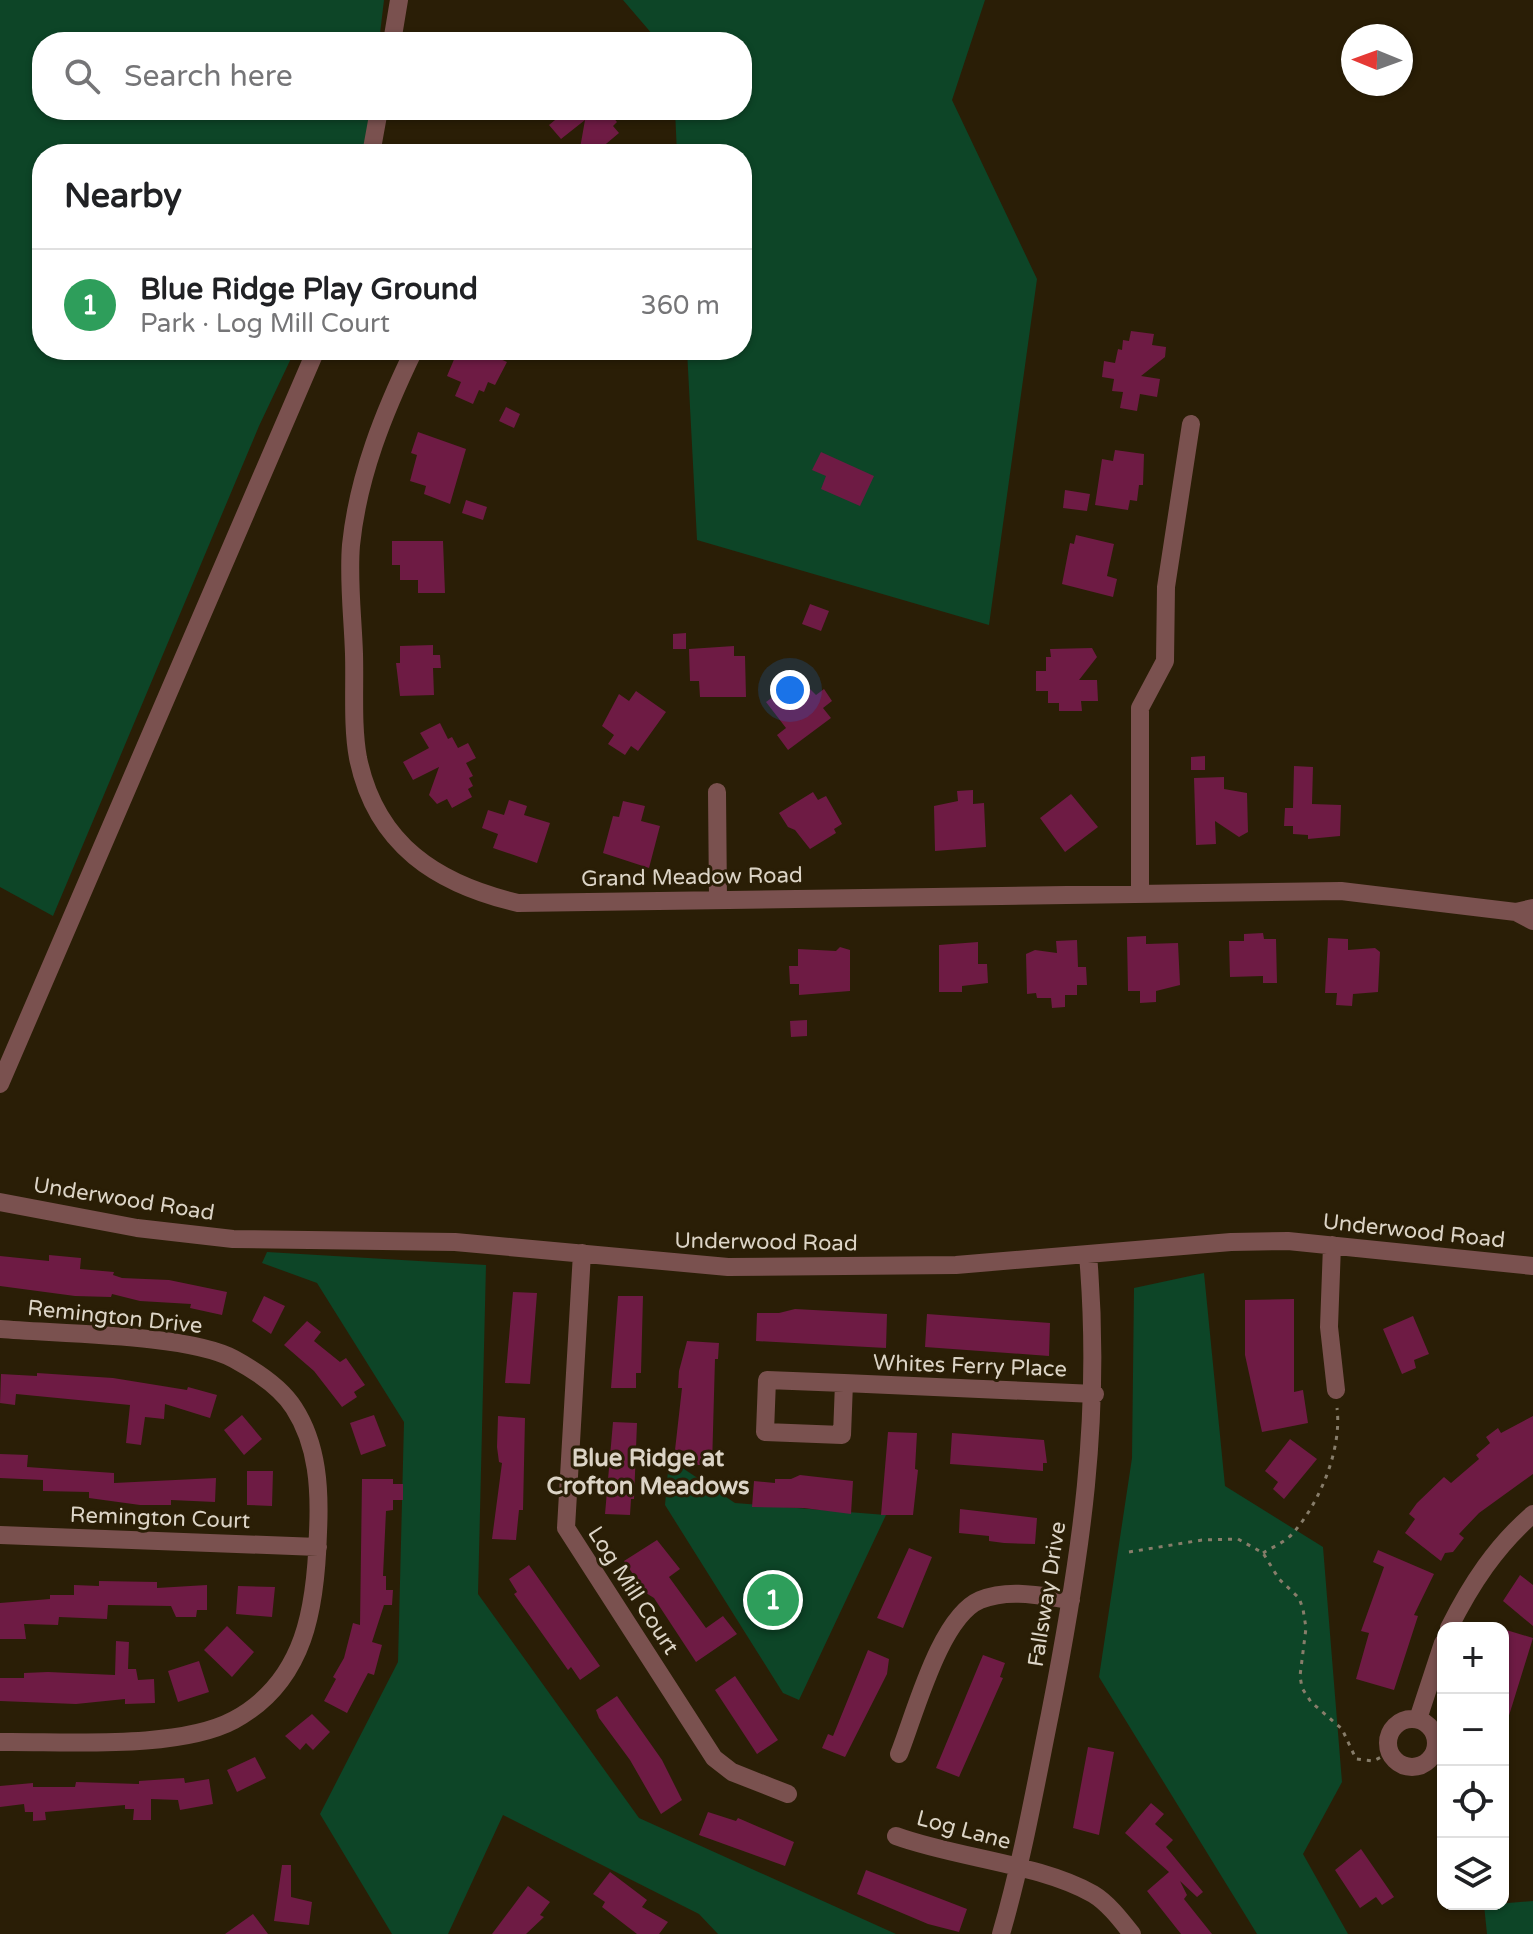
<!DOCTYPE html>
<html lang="en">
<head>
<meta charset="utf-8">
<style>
  :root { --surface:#fff; --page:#f2f2f2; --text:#202124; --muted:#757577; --line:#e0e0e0; --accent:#111827 }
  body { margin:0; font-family:"Varela Round",sans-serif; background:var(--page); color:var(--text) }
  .controls { position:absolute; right:24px; bottom:24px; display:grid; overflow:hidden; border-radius:16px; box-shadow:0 2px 6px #0004 }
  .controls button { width:72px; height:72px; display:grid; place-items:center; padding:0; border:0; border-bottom:2px solid var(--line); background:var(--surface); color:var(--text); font:40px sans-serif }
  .compass { position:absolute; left:1341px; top:24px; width:72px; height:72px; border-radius:50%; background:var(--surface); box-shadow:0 2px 6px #0004; rotate:271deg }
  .you { position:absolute; left:790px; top:690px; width:28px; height:28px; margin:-20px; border:6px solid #fff; border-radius:50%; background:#1a73e8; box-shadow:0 0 0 12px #1a73e833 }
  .badge { display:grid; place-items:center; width:52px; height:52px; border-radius:50%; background:var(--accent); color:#fff; font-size:26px; font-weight:700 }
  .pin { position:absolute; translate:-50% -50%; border:4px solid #fff; box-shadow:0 2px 8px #0006 }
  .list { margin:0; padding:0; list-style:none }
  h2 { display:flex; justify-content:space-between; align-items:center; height:104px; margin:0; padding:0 32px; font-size:34px }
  h2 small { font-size:26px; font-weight:400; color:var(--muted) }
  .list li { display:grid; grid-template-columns:52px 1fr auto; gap:24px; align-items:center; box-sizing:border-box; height:112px; padding:0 32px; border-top:2px solid var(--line) }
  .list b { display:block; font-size:30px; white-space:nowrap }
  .list p { margin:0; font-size:26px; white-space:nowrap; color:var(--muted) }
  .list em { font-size:26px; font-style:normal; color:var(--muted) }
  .icon { flex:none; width:44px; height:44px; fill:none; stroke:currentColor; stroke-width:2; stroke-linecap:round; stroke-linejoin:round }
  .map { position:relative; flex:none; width:1533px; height:1934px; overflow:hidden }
  .search { position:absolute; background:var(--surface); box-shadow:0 2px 6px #0004; left:32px; top:32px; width:720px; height:88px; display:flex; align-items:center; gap:20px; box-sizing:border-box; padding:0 28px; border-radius:32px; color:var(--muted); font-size:30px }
  .panel { position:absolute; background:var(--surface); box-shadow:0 2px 6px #0004; left:32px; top:144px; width:720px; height:216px; border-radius:32px }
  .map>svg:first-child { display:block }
  .green { fill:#0d4527 }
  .building { fill:#6e1b44 }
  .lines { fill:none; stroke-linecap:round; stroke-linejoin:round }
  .path { stroke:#877d6a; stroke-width:3; stroke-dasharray:4 6; stroke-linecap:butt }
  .minor { stroke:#7a514f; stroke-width:18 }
  .labels { text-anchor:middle; stroke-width:6; stroke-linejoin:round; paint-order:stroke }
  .street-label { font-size:22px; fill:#dcd4c6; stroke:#2a1e06 }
  .neighbourhood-label { font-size:24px; font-weight:bold; fill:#dcd4c6; stroke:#2a1e06 }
</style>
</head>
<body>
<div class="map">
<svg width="1533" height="1934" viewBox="0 0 1533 1934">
  <rect width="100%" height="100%" fill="#2a1e06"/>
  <path class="green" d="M0,0H384L379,42H42V110H373L368,154H42V350H295L259,426L53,916L0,887Z
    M623,0H985L952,100L1037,279L989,625L697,540L687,350H742V154H677L675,110H742V42H659Z
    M267,1252L486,1265L478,1594L639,1818L896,1934H718L699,1914L503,1815L448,1934H392L320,1814L398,1662L404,1422L317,1283L262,1263Z
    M1204,1273L1225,1486L1323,1547L1342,1782L1303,1854L1348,1934H1257L1099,1677L1132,1458L1134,1288Z
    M669,1459L735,1503L886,1515L799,1700L783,1693L665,1505Z
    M1533,1901V1934H1487L1484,1905Z"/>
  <path class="building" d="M567,110H607L617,122L613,126L619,133L594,154H579L585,120L561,139L549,125Z
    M1131,331L1154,334L1152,345L1166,347L1165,357L1141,376L1160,379L1157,397L1140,394L1137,411L1120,408L1123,392L1112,391L1114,379L1102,377L1104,361L1115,363L1118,349L1122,350L1123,340L1129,341Z
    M458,350H501L498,358L507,362L495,385L488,382L484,392L479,390L473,404L455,396L461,382L447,376Z
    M506,407L520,414L514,428L499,421Z
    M418,432L466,449L450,504L424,494L426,486L410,481L417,455L411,453Z
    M1115,450L1144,454L1143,485H1139L1137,501L1130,500L1128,510L1095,505L1102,459L1113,461Z
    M821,452L874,476L860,506L821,489L826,476L812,470Z
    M1065,490L1090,494L1087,511L1063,508Z
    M466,500L487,507L483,520L462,513Z
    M1076,535L1114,544L1107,576L1117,579L1113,597L1062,584L1070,543L1074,544Z
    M392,541H443L445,593H418V580H400V565H392Z
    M810,604L829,611L821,631L802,624Z
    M686,633V649H673V634Z
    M433,645V655H440L441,668H433L434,695L400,696L396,663H400V646Z
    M734,646V656H745L746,697H700L699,681H690L689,649Z
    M1092,648L1097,657L1079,680H1097L1098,701H1081L1082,711H1059V703H1048V691H1036V671H1046V657H1051L1050,649Z
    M799,678L816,695L824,689L832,701L823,708L831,718L788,750L777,735L786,728L766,702Z
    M636,691L666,712L638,751L631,746L625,755L608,744L614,735L602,726L619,694L629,701Z
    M440,723L448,739L452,737L458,748L468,743L476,758L466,763L473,776L469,778L473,786L468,789L472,797L452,808L447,799L437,804L429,795L439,767L413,780L403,762L429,748L420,733Z
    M1205,756V770H1191V757Z
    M1294,766L1313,767L1312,804L1341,805L1340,836L1308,839V835L1293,834V826H1284L1285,808H1293Z
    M1224,777V789L1247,793L1248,832L1239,837L1215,821L1216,844L1196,845L1194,778Z
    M973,790V804L984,803L986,847L935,851L934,806L958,801L957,791Z
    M813,792L818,800L826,796L842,824L834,829L836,833L810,849L795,830L788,827L779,813Z
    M1071,794L1098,827L1065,852L1040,818Z
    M509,800L527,806L524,815L550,823L537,863L493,848L498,834L482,828L488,810L504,815Z
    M623,801L645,806L641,821L660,826L649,868L603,853L613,816L619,817Z
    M1263,933L1264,939H1276L1277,983H1263V976L1230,977L1229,941H1244V934Z
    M1146,936V944L1178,943L1180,985L1156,991V1002L1140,1003V991H1128L1127,937Z
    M1328,938L1348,939V950L1375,948L1380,952L1378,992L1353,994L1352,1006L1336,1005L1337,993H1325Z
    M1077,940L1078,967H1086L1087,985H1077V995H1065V1007L1052,1008L1051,998H1037L1036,993L1027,994L1026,954L1035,950L1057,953L1056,941Z
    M978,942V964H987L988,983L962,986V992H939V945Z
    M840,947L850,950V991L799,995V984H790L789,966H798V949L836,951Z
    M807,1020V1036L791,1037L790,1021Z
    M49,1255L81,1258L80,1269L114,1272L113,1275L122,1278L169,1280L227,1292L222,1315L190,1308L191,1304L140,1301L112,1294L111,1297L75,1296L0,1286V1256L49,1261Z
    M513,1292L537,1293L530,1384L505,1383Z
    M264,1296L285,1306L271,1334L252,1321Z
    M618,1296H643L641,1373H636V1388H611Z
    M1294,1299V1392L1303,1390L1308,1423L1262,1432L1245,1355V1300Z
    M795,1309L887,1314L886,1348L756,1341L757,1313H779Z
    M927,1314L1050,1323L1049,1356L925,1347Z
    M1413,1316L1429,1354L1414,1360L1416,1368L1402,1374L1383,1329Z
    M307,1321L321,1332L314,1341L340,1362L346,1358L365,1385L354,1392L357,1397L342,1407L314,1371L284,1345Z
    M687,1341L719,1343L718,1359H715L712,1466L687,1464L688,1451L675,1450L682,1388H678L679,1371Z
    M37,1373L113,1378L187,1390L188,1387L217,1395L210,1418L165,1404L164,1419L145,1417L141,1445L126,1443L130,1405L16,1394L15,1405L0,1403L1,1374L37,1376Z
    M242,1415L262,1439L244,1455L224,1430Z
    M374,1415L386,1446L361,1455L350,1423Z
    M498,1416L525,1418L523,1510H519L516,1540L492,1539L502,1463L499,1462L497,1447Z
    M1533,1416V1474L1479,1513L1459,1534L1464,1538L1453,1552L1445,1553L1441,1561L1405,1533L1415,1519L1409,1514L1417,1503L1444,1477L1451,1483L1479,1459L1476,1455L1490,1443L1486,1437L1498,1428L1501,1433Z
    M613,1422L637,1423L634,1499H631L630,1515L605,1514Z
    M888,1432L917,1433L915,1469L918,1470L913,1515H881Z
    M952,1433L1044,1440L1047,1463H1043V1471L950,1464Z
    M1290,1439L1317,1459L1284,1499L1273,1489L1278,1482L1265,1471Z
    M0,1454L28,1455L27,1467L114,1473V1483L216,1478L215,1502L171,1500V1505H140L89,1498V1492L43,1491V1480L0,1478Z
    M247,1471H273L272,1506L247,1505Z
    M800,1475L853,1481L851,1514L804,1508L752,1507L754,1481L775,1483V1479H791Z
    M362,1479H393V1484H403V1500H393V1510L386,1511L383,1576H386V1590H393L392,1605H384L372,1642L382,1645L374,1675L368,1673L347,1713L324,1701L336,1679L333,1677L344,1658L353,1623L360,1625Z
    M960,1509L1037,1518L1035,1544L1004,1543L989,1541V1536L959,1533Z
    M657,1540L680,1569L669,1577L706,1628L723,1616L737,1634L696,1662L654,1598L646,1593L624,1561Z
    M909,1548L932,1557L903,1628L877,1618Z
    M1378,1550L1434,1574L1414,1615L1418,1616L1394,1690L1356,1679L1369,1633L1361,1631L1384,1567L1373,1562Z
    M529,1565L600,1666L580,1680L571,1667L568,1670L514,1594L517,1592L509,1579Z
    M1520,1575L1533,1585V1626L1503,1601Z
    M99,1581L157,1582V1588L207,1585V1610H197L196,1617H176L171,1606L108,1605L107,1619L59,1617L58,1625L24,1624L26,1639H0V1603L50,1599V1595H74V1585L99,1586Z
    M238,1586L275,1587L272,1617L236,1614Z
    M227,1626L254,1652L232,1677L204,1650Z
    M1503,1629L1533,1638L1507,1722H1503Z
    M116,1641L129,1642L128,1669H136L138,1680L154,1679L155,1703L125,1704V1699L76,1704L0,1701V1678H24V1673L48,1672L115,1675Z
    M868,1650L889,1659L887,1674L845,1757L822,1748L828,1734L833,1736Z
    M983,1655L1005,1663L1000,1677L1003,1678L959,1777L936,1768Z
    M199,1661L209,1692L178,1702L168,1671Z
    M735,1676L778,1740L757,1754L715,1690Z
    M617,1696L662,1760L682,1800L661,1814L630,1760L599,1718L596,1710Z
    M312,1714L330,1732L313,1750L306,1743L300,1750L285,1736Z
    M1088,1747L1114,1752L1099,1835L1073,1828Z
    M255,1757L266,1778L237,1792L227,1770Z
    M184,1778L185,1783L209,1779L213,1804L180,1810L178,1800L151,1799V1820H133L134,1809H125V1805L45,1812L46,1820L33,1821V1812H25L24,1804L0,1807V1786L33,1783V1787H75L76,1782L139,1784V1781Z
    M1151,1803L1164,1814L1155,1824L1173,1840L1166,1847L1203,1892L1197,1897L1180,1881L1187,1895L1184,1899L1212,1934H1181L1147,1891L1169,1872L1125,1833Z
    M708,1812L736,1821L738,1818L794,1842L785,1866L699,1835Z
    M1361,1849L1394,1897L1382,1905L1376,1897L1360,1908L1335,1870Z
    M282,1865H291V1897L312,1902L309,1925L274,1921Z
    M866,1870L967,1909L959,1932L928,1924L857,1894Z
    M610,1872L647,1900L642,1907L668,1922L659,1934H637L602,1907L605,1902L593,1894Z
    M528,1886L550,1902L540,1915L544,1917L526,1934H492Z
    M253,1914L268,1934H225Z"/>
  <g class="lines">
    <path class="path" d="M1129,1552L1202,1540L1238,1539L1263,1553L1279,1579L1299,1598L1303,1609L1306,1628L1300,1676L1302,1688L1311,1702L1342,1729L1356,1759L1373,1761L1390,1753
      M1263,1553C1273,1547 1287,1541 1294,1532C1321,1500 1342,1448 1337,1408"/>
    <path class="minor" d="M392,42L399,0
      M371,154L379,110
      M414,350C384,412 358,476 351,545C348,581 353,619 354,654C355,688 352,725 358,758C376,845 437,884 518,903L1341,891L1516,912
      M717,792L718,900
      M1140,891V708L1165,661L1166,587L1191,424
      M1533,908L1516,912L1533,921
      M0,1084L316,350
      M0,1202L137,1228L233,1239L455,1242L728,1267L956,1265L1231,1242L1288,1241L1533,1266
      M1332,1245L1329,1327L1336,1390
      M582,1253L566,1528L714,1758L732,1772L788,1794
      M0,1329C57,1334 188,1334 234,1359C256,1371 281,1387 294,1408C318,1445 320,1490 318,1532C316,1606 306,1681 234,1720C178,1750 65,1741 0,1742
      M844,1383L767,1380L765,1432L842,1435L844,1383L1095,1394
      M0,1535L318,1547
      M1449,1628C1471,1584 1496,1546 1533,1514
      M1388 1743a24 24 0 1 1 48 0a24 24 0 1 1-48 0Z
      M1418,1719L1443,1643
      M899,1754C915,1714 940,1617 980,1600C1009,1588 1042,1596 1071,1600
      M896,1836C956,1858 1041,1864 1093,1894C1108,1903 1121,1920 1132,1934
      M1001,1934C1022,1862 1035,1788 1050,1714C1081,1556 1102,1417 1088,1255"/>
  </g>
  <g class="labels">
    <g class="street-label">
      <text transform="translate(692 876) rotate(-1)" y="8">Grand Meadow Road</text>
      <text transform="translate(124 1198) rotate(9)" y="8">Underwood Road</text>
      <text transform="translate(1414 1230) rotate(6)" y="8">Underwood Road</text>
      <text transform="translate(766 1241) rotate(1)" y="8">Underwood Road</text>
      <text transform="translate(115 1316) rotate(6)" y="8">Remington Drive</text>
      <text transform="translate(970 1365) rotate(2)" y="8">Whites Ferry Place</text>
      <text transform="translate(160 1517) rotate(2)" y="8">Remington Court</text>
      <text transform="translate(634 1590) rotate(57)" y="8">Log Mill Court</text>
      <text transform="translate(1046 1594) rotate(-81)" y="8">Fallsway Drive</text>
      <text transform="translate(964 1829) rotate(15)" y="8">Log Lane</text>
    </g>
    <g class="neighbourhood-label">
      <text x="648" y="1466">Blue Ridge at<tspan x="648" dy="28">Crofton Meadows</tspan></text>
    </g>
  </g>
</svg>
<div class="controls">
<button>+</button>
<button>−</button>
<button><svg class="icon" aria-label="locate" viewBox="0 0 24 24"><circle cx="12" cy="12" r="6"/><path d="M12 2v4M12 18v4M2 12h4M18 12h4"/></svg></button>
<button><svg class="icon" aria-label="layers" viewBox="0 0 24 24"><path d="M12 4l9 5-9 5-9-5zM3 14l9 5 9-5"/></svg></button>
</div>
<svg class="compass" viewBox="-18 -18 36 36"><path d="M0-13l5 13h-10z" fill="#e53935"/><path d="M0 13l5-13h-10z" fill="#757577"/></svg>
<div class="you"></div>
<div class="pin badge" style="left:773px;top:1600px;background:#2e9e5b">1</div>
<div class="search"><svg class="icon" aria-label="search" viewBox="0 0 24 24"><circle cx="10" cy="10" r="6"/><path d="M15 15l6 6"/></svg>Search here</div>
<section class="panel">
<h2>Nearby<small></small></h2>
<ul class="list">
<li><span class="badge" style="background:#2e9e5b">1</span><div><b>Blue Ridge Play Ground</b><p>Park · Log Mill Court</p></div><em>360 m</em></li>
</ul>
</section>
</div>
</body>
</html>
